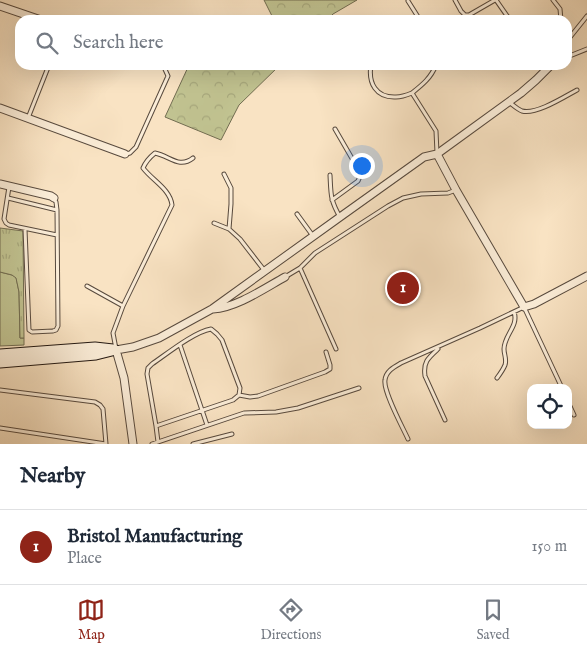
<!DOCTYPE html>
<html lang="en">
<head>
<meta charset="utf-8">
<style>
  :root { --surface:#fff; --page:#f6f6f7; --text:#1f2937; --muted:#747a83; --line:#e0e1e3; --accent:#8f2418 }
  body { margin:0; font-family:"IM FELL English",serif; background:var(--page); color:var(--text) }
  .controls { position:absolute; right:15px; bottom:15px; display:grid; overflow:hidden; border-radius:10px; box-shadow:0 5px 20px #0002 }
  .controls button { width:45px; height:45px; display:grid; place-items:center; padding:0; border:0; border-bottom:1px solid var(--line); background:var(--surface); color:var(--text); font:25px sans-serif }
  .you { position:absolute; left:361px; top:165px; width:18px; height:18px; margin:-12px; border:4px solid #fff; border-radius:50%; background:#1a73e8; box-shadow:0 0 0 8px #1a73e833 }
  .badge { display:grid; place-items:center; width:32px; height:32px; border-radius:50%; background:var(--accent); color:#fff; font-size:16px; font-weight:700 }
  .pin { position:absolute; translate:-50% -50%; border:2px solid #fff; box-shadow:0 1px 5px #0006 }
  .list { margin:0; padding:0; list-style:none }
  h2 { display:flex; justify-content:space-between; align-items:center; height:65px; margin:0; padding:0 20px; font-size:21px }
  h2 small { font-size:16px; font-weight:400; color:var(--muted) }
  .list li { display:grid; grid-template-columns:32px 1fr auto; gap:15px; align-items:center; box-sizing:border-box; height:75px; padding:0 20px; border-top:1px solid var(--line) }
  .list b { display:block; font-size:19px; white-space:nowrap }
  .list p { margin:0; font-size:16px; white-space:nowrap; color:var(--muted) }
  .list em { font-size:16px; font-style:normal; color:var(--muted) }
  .icon { flex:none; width:28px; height:28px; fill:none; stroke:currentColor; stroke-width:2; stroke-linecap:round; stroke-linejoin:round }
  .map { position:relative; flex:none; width:587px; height:444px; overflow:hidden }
  .search { position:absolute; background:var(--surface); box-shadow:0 5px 20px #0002; left:15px; right:15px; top:15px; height:55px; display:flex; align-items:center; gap:12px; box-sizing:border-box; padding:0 18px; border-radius:15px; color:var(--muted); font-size:19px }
  .sheet { height:140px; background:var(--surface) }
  nav { display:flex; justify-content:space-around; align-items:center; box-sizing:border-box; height:70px; border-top:1px solid var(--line); background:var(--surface); font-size:14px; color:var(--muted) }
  nav a { display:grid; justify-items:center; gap:2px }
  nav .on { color:var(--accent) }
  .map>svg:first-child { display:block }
  .green { fill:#c1c391; stroke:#726d51 }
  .forest { fill:url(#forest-crowns); stroke:#726d51 }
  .park { fill:url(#park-tufts); stroke:#726d51 }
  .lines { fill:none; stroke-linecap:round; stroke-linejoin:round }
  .lane-casing { stroke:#584a3e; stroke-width:5 }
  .street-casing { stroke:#584a3e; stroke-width:9 }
  .secondary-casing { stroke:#221711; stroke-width:11 }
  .lane { stroke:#fbedd8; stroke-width:3 }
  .street { stroke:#fbedd8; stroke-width:7 }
  .secondary { stroke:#fbedd8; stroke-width:9 }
</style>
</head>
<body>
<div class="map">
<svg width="587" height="444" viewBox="0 0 587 444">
  <defs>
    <pattern id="forest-crowns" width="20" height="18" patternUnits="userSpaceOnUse" patternTransform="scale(1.25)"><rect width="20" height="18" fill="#c1c391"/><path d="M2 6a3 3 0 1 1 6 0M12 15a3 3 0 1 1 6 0" fill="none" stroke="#a6a77c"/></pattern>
    <pattern id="park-tufts" width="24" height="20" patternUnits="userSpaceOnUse" patternTransform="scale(1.25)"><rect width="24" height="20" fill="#c1c391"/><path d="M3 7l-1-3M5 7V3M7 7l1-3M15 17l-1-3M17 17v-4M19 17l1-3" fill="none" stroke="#a6a77c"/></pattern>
  </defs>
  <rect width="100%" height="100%" fill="#f9e3c3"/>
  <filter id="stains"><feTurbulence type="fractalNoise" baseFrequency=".004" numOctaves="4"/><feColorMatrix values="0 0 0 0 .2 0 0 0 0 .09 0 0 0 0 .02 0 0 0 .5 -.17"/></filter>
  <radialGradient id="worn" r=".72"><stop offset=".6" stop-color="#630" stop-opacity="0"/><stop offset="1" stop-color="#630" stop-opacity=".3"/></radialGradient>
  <path class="green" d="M0,272L12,275L16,277L19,292L20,338H24V345L0,346Z"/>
  <path class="forest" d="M264,0H357L333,14L327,20H274Z
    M189,65H280L239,105L221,140L165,117Z"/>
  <path class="park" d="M0,228L23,231L24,338H20L19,292L16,278L12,275L0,272Z"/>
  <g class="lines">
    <g class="lane-casing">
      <path id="lane" d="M455,0L461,11L465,15H469L495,0
        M496,0L510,20
        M553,0L560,9L561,20
        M408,1L420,20
        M567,41L587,16
        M567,57L587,49
        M371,65C368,83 376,98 396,97C401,97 407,95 412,93L436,131L437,153
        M412,93C422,85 431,78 436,65
        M509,102C513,105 517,109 522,111C536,115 564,97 577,90
        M28,118L49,65
        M126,154L130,153L136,147L168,76L163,65
        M224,174L231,188V204L229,229
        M330,175C331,194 330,200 340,217
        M9,187L4,219L6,223L9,225L57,235
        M8,198L57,210
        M332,200L358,181L361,174L335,129
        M297,214L313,236
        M214,223L229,229L240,239L264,270
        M25,229L29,330L32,332L53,331L56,330L58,326L57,210L56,202L54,199
        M300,268L315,253L388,206L403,198L421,194L448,193L456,190
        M285,277L300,268L336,349
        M87,286L123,306
        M180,345L207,425
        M116,349L113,333L123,306L172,205C170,189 153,181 143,168C146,161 150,157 155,153C170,156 179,169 193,158
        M438,349C428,358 423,362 425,376L445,420
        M497,378C500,374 503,370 505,365C507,359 504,355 504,349C504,335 519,326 514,312
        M0,390L95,402L100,405L103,409L106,444
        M239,395L250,397L258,396L325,372L330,369V365L326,352
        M568,402L574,415
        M156,426L147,374L148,368L152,364C168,353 194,332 211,329L217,334L222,340L240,388L239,395L233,400L156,426L158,442
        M0,428L106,444
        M408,439C402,426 383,391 385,380C386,371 394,367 401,363L480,328L524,307L562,388
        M152,444L244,413L276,412L298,408L359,388
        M193,444L232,434"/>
    </g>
    <g class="street-casing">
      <path id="street" d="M0,6L41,20
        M0,108L125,154
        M437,154L456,190L524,307L534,304L587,276
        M0,184L51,196L54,198
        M213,309C236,308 265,288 285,277
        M133,444L124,378L116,350L133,347L159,338L212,309L340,217L424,157L437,154L521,93L536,80L551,65"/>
    </g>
    <g class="secondary-casing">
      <path id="secondary" d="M0,354L95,347L113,349
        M0,363L96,355L116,350"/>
    </g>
    <use href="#lane" class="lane"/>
    <use href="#street" class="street"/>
    <use href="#secondary" class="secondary"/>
  </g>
  <rect width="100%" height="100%" filter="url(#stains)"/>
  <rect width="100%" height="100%" fill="url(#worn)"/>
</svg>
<div class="controls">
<button><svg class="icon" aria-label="locate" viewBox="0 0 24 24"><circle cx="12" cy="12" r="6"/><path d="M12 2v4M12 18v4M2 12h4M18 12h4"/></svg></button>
</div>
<div class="you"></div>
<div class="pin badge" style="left:403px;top:288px">1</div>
<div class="search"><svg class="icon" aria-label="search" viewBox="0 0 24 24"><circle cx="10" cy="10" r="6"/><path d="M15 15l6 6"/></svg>Search here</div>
</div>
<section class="sheet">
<h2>Nearby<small></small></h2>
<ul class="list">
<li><span class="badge">1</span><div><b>Bristol Manufacturing</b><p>Place</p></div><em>150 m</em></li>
</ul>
</section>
<nav>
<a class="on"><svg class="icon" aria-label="map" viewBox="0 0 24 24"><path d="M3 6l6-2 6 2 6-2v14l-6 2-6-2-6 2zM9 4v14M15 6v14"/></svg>Map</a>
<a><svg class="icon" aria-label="directions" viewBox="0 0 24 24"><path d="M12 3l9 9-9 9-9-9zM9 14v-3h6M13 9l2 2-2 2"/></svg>Directions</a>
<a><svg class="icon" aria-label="saved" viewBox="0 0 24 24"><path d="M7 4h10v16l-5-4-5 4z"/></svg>Saved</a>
</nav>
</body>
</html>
